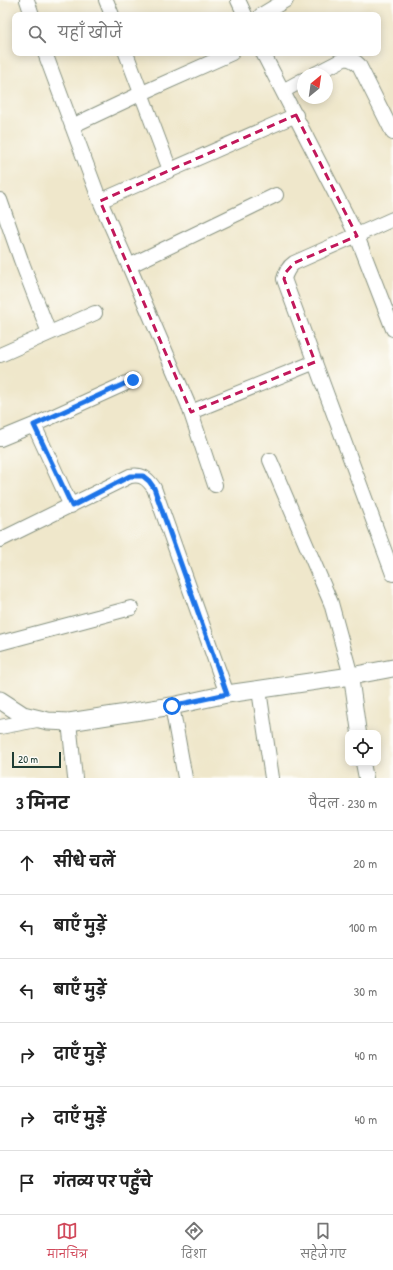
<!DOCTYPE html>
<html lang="hi">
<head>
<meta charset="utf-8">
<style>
  :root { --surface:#fff; --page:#f6f6f6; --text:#222; --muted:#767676; --line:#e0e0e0; --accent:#d1495b }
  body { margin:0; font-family:"Patrick Hand","Playpen Sans Deva",sans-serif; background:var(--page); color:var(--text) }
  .controls { position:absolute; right:12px; bottom:12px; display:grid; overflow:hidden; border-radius:8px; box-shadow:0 2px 10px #0003 }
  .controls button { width:36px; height:36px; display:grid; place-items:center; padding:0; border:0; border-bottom:1px solid var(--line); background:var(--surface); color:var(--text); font:20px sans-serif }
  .compass { position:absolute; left:297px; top:68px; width:36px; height:36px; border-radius:50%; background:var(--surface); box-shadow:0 2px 10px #0003; rotate:29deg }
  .scale { position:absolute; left:12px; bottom:10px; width:49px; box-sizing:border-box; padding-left:4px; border:2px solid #1f3d34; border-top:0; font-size:11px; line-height:14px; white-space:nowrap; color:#1f3d34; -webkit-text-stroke:3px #fdfcf7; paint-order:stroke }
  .stop { position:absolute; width:12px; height:12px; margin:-9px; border:3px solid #1a73e8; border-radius:50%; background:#fff }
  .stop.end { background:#1a73e8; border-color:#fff; box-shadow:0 1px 4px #0008 }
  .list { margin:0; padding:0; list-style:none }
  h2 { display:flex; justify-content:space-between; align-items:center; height:52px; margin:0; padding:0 16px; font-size:17px }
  h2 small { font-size:13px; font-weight:400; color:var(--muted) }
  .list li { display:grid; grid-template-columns:26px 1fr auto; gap:12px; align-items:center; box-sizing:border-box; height:64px; padding:0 16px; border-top:1px solid var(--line) }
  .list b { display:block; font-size:15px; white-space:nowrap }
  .list em { font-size:13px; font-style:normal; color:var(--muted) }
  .icon { flex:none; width:22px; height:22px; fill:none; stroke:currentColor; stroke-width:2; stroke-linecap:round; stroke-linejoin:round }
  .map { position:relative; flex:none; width:393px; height:778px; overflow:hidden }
  .search { position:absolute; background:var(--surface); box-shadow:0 2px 10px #0003; left:12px; right:12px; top:12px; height:44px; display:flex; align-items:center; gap:10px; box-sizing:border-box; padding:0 14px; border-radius:8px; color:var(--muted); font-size:15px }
  .sheet { height:436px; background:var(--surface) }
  nav { display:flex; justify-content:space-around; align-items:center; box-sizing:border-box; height:56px; border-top:1px solid var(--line); background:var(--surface); font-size:11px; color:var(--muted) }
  nav a { display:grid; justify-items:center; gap:2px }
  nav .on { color:var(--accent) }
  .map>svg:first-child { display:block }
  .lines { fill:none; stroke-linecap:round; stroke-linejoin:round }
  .minor-casing { stroke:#879280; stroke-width:16 }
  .tertiary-casing { stroke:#879280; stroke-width:19 }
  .minor { stroke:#fff; stroke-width:14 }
  .tertiary { stroke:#fff; stroke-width:17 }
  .route { stroke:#1a73e8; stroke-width:5 }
  .marked { fill:none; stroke:#c2185b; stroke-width:3; stroke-dasharray:8 5; stroke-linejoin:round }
</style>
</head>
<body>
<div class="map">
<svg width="393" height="778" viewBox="0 0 393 778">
  <rect width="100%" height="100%" fill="#fdfcf7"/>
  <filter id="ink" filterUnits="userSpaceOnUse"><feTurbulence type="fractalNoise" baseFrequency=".025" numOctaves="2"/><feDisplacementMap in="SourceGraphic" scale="8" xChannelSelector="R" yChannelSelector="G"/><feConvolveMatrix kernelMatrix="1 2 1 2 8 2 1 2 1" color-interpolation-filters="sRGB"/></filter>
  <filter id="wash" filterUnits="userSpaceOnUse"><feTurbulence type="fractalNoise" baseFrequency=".012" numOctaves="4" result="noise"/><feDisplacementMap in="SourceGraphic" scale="16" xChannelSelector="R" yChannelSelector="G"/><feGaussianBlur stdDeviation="0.9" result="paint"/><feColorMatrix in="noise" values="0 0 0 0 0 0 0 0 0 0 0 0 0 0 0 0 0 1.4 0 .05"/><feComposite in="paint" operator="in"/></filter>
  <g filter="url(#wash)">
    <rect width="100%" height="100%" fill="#efe7cb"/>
  </g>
  <g filter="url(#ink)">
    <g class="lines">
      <g class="minor-casing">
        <path id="minor" d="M27,0L32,15
          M106,0L112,15
          M238,0L245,15
          M261,15L286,0
          M45,53L100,201L129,266L188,404L215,485
          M126,53L170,170
          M263,53L357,236L393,329
          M315,74L346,58C352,59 355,61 359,65L393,133
          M283,91L303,80
          M72,126L140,94L232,53
          M0,200L21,260L49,333
          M100,201L296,115
          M393,219L294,263C288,267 286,272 284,279L393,574
          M129,266L276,195
          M0,355L95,313
          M191,412L315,362
          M34,425L71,506
          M0,439L34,425L133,380
          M270,460L331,603L351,676L359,733
          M0,540L130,476C142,474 147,478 154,488L227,694
          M0,643L131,608
          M259,690L272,778
          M172,706L185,778
          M69,722L75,778
          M0,727L37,720
          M363,763L366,778"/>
      </g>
      <g class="tertiary-casing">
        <path id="tertiary" d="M0,700L23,715L48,721L69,722L172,706L227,694L351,676L393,668"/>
      </g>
      <use href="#minor" class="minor"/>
      <use href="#tertiary" class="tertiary"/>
    </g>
  </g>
  <g class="lines" filter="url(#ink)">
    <path class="route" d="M133,380L34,425L72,506L130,476H143L149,481L154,488L227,694L172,706"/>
  </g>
  <path class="marked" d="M296,115L357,236L294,263L286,272L284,279L315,362L191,412L100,201Z"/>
</svg>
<div class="controls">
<button><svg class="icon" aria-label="locate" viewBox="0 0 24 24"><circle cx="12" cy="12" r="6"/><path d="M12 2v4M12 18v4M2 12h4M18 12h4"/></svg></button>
</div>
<svg class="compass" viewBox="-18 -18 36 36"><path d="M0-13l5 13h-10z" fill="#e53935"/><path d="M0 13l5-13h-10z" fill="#767676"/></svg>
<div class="scale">20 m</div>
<div class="stop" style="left:172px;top:706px"></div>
<div class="stop end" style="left:133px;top:380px"></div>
<div class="search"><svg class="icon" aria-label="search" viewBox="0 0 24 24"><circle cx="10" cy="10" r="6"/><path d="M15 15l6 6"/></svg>यहाँ खोजें</div>
</div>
<section class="sheet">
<h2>3 मिनट<small>पैदल · 230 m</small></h2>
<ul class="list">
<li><svg class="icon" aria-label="ahead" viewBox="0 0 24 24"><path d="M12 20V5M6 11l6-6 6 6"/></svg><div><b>सीधे चलें</b></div><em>20 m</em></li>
<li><svg class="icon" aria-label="left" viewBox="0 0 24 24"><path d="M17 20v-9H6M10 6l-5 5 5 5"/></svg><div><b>बाएँ मुड़ें</b></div><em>100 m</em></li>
<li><svg class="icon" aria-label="left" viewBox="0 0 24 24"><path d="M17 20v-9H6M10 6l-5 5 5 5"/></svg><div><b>बाएँ मुड़ें</b></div><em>30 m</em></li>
<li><svg class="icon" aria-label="right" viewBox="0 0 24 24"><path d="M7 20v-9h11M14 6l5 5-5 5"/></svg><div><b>दाएँ मुड़ें</b></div><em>40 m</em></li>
<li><svg class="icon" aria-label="right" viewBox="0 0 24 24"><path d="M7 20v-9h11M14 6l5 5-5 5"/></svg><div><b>दाएँ मुड़ें</b></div><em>40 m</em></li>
<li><svg class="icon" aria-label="arrive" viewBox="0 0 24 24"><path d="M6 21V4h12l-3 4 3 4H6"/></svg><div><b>गंतव्य पर पहुँचे</b></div></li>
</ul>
</section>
<nav>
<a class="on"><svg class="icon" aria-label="map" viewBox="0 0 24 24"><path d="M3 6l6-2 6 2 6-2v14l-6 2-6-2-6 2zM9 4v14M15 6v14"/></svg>मानचित्र</a>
<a><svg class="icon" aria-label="directions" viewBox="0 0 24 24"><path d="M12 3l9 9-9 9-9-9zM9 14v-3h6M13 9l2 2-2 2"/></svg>दिशा</a>
<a><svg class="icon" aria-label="saved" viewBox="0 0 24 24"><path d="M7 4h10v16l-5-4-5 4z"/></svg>सहेजे गए</a>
</nav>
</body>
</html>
